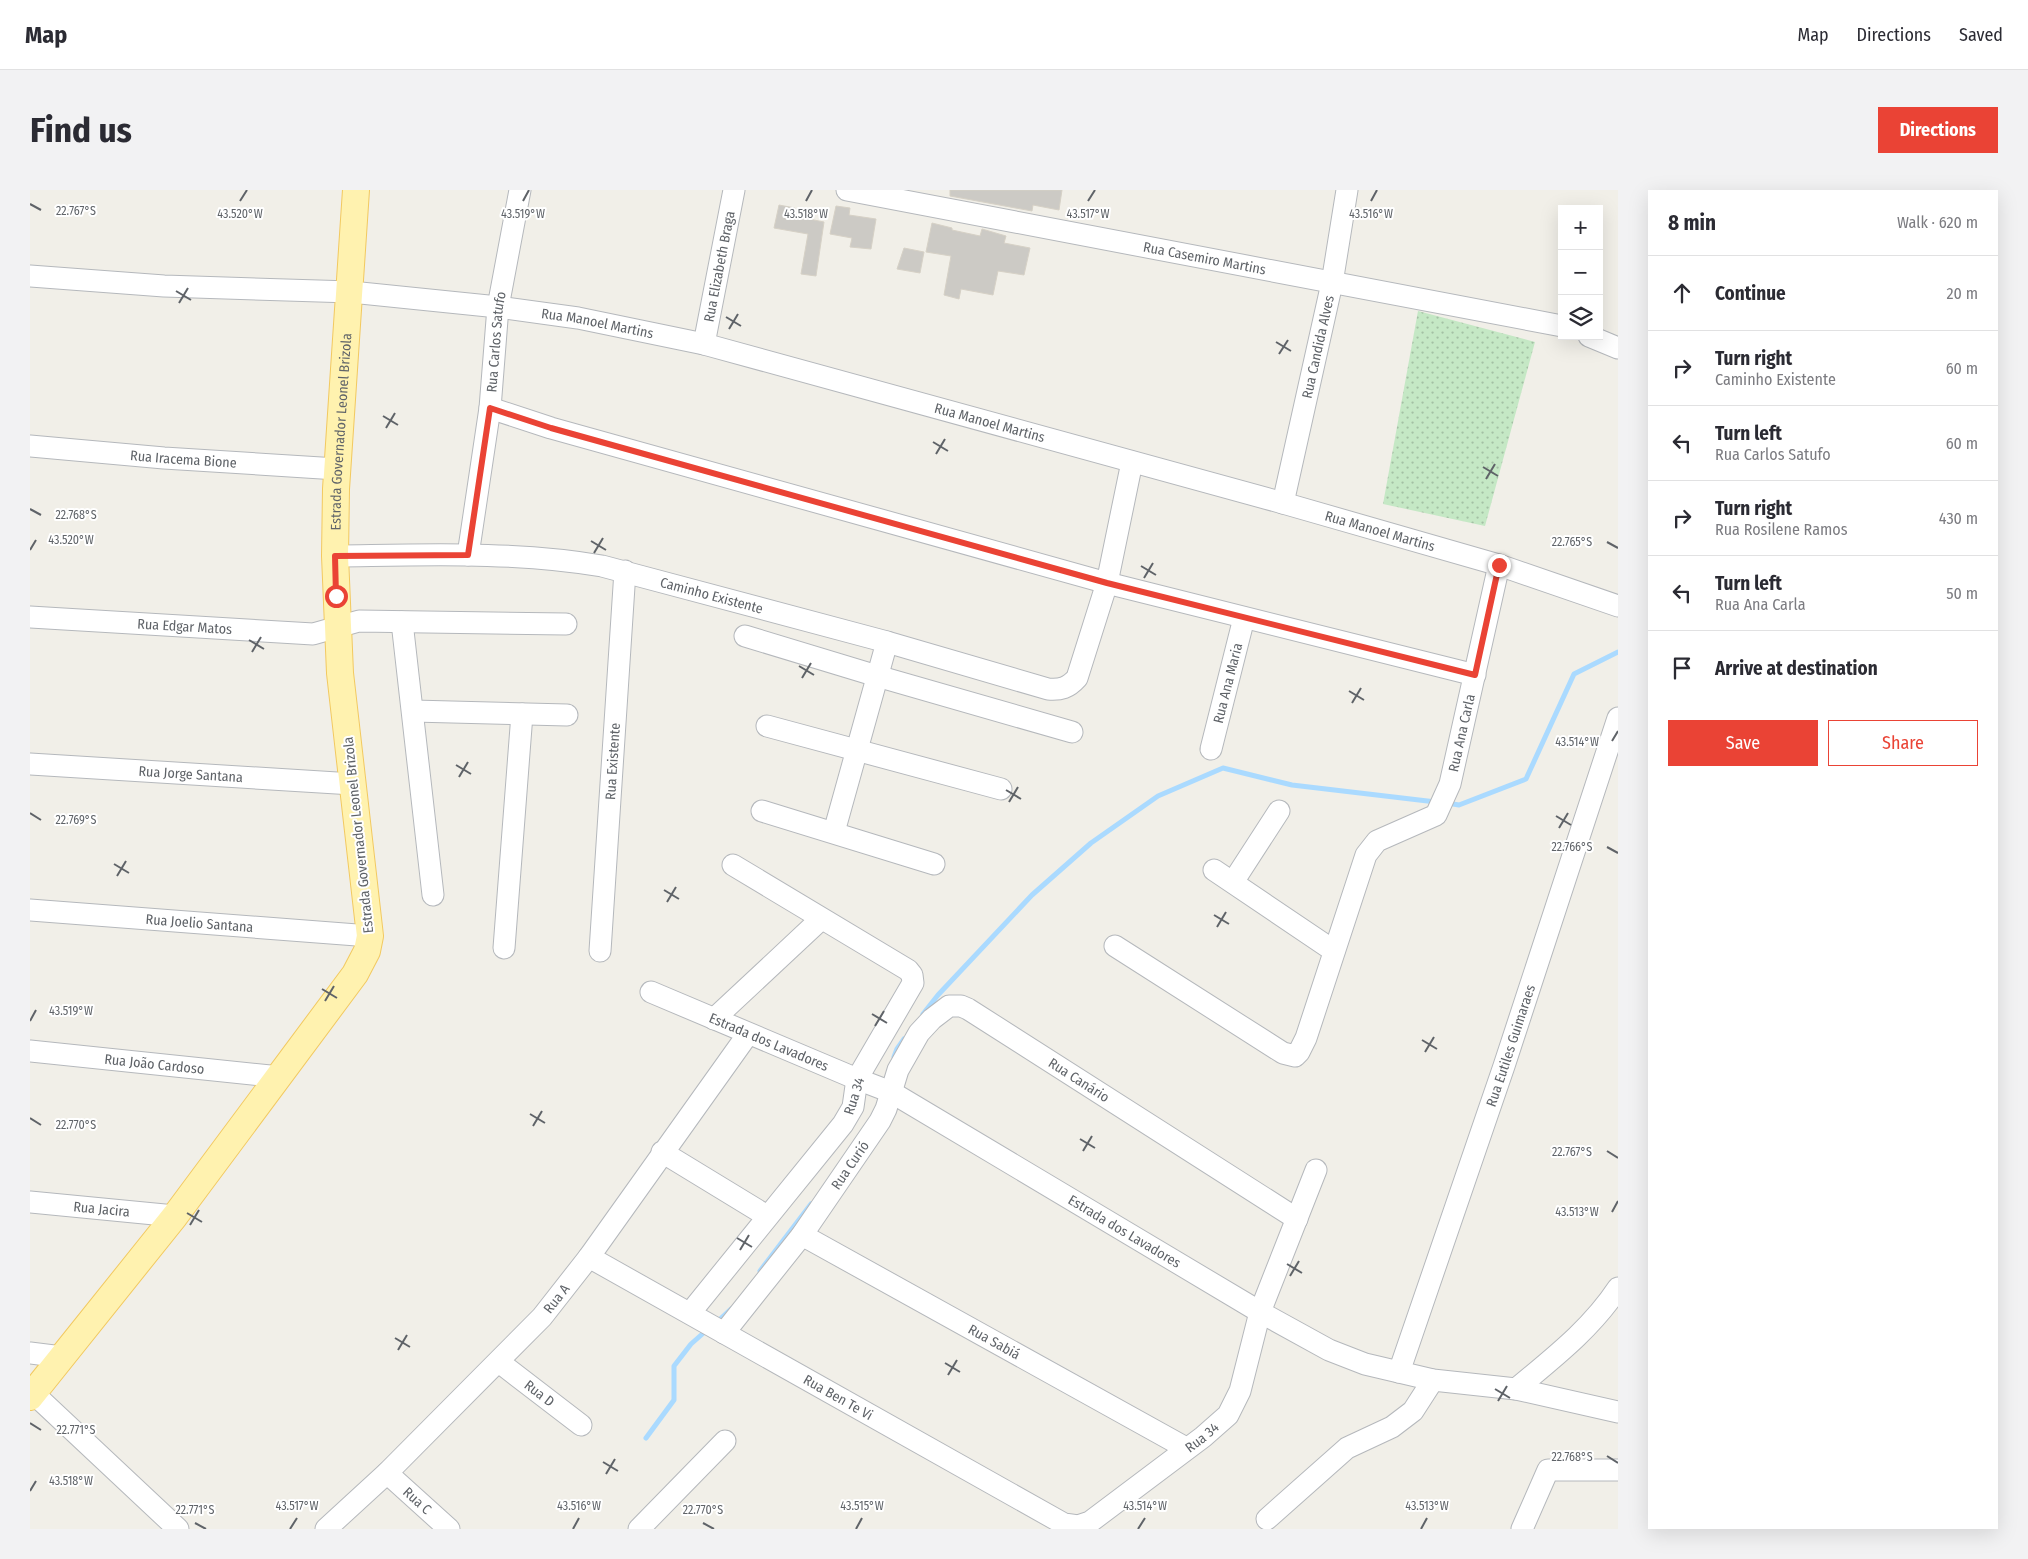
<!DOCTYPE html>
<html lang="en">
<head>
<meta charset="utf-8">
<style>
  :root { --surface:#fff; --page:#f2f2f3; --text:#2b2b33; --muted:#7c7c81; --line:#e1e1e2; --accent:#ea4335 }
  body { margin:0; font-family:"Fira Sans Condensed",sans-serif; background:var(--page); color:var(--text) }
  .controls { position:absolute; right:15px; top:15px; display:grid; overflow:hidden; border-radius:0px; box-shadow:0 5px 20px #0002 }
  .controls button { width:45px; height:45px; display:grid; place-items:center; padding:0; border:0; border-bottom:1px solid var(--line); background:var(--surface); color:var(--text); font:25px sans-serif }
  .stop { position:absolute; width:15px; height:15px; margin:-11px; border:4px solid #ea4335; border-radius:50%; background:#fff }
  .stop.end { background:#ea4335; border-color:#fff; box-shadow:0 1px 5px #0008 }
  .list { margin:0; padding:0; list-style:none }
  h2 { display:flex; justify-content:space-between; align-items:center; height:65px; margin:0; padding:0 20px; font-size:21px }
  h2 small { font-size:16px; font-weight:400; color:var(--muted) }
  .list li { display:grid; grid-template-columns:32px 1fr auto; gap:15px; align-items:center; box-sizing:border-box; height:75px; padding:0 20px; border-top:1px solid var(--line) }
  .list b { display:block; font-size:19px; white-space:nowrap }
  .list p { margin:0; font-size:16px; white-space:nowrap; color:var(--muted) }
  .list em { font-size:16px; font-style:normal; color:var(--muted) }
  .actions { display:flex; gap:10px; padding:15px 20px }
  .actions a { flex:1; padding:11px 0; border:1px solid var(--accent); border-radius:0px; text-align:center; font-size:18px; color:var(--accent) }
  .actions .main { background:var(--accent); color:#fff }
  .icon { flex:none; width:28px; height:28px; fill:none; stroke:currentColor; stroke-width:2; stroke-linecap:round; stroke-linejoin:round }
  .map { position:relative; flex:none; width:1588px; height:1339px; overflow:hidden; border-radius:0px }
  header { display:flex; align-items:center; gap:30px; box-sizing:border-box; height:70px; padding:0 25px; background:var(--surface); border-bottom:1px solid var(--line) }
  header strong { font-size:24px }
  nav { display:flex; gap:28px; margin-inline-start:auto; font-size:18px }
  .intro { display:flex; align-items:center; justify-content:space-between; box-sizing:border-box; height:120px; padding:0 30px }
  h1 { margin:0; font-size:35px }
  .button { padding:12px 22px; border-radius:0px; background:var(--accent); color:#fff; font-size:18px; font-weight:700 }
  main { display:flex; gap:30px; padding:0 30px }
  aside { flex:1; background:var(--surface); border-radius:0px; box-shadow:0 5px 20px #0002 }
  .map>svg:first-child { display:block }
  .green { fill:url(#green-dots) }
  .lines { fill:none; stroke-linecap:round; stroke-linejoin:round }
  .stream { stroke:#aadaff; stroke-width:5 }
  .building { fill:#cccac5; stroke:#d6d1c6 }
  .minor-casing { stroke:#b5b8bc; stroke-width:23 }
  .major-casing { stroke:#f2c960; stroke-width:28 }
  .minor { stroke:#fff; stroke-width:21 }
  .major { stroke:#fff2af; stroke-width:26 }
  .route { stroke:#ea4335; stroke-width:6 }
  .ticks { fill:none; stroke:#5f6368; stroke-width:2 }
  .labels { text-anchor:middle; stroke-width:4; stroke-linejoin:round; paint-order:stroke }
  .street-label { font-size:14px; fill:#5f6368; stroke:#fff }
  .ticks-label { font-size:12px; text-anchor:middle; fill:#5f6368; stroke:#fff; stroke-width:4; stroke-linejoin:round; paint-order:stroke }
</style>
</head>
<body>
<header>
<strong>Map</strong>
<nav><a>Map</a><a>Directions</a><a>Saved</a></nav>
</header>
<div class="intro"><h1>Find us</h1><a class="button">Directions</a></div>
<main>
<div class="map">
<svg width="1588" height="1339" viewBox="0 0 1588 1339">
  <defs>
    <pattern id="green-dots" width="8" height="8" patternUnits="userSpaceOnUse" patternTransform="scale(1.25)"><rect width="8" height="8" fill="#c5e8c5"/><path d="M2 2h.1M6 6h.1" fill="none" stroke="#a3c0a4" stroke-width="1.8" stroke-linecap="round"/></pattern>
  </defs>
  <rect width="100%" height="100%" fill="#f1efe8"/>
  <path class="green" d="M1388,121L1505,152L1455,336L1353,314Z"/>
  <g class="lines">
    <path class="stream" d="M1417,613L1429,615L1496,589L1544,484L1588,462
      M893,824L908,805L1002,705L1061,653L1128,606L1193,578L1262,595L1406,612
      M864,867L867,859L874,849
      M730,1081L781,1014
      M687,1132L701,1119
      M616,1248L644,1210V1176L661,1154L678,1139"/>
  </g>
  <path class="building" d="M920,0H1032L1029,20L1003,15L1002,21L920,6Z
    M749,15L765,18L764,26L794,32L786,86L771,84L778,44L744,38Z
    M806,16L820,18L819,25L846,29L841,59L820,57L822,48L800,44Z
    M902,33L922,38V40L950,46L952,39L976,46L974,53L1000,58L994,85L968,81L963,105L931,99L929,109L914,105L921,66L896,62Z
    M874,58L894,62L890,83L867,79Z"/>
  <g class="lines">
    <g class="minor-casing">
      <g id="minor">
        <path id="s1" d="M817,0L1532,136"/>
        <path id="s2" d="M0,86L134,96L321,102L468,117L548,128L674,154L1253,313L1469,375L1588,416"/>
        <path d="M1559,146L1588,158"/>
        <path id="s3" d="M674,154L704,0"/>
        <path d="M460,218L521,238L1077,393L1445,485"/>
        <path id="s4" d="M0,256L134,268L307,279"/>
        <path id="s5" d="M1253,313L1302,93L1317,0"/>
        <path id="s6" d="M438,365L460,218L468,117L490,0"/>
        <path id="s7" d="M305,366C394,365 485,361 572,376L857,452L1018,499C1031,500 1038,498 1047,488L1077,393L1102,272"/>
        <path id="s8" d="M0,427L283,444L329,431L536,434"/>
        <path d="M372,432L403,705"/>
        <path d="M715,446L847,486L1042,542"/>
        <path d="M383,521L537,525"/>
        <path d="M737,536L971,599"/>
        <path id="s9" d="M1181,559L1214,428"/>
        <path id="s10" d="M0,574L323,594"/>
        <path d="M732,621L904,674"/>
        <path d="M804,642L857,452"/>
        <path d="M1184,680L1304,761"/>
        <path d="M1203,692L1249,621"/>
        <path id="s11" d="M0,720L340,746"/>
        <path id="s12" d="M1085,756L1253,863L1265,866L1269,862L1276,848L1336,665L1347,651L1406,625L1420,594L1469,375"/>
        <path d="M474,758L492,524"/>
        <path id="s13" d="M570,761L595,381"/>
        <path id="s14" d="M621,802L827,889L861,902L1230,1122L1299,1160L1335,1174L1403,1190L1486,1199L1588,1222"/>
        <path d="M684,829L791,729"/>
        <path id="s15" d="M0,861L250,887"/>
        <path d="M632,962L737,1026"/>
        <path id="s16" d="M0,1012L145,1026"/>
        <path id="s17" d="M772,1045L1156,1258"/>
        <path id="s18" d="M559,1067L1034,1334L1048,1336L1060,1332L1173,1247L1198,1225L1210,1201L1230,1122L1286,980"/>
        <path d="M660,1123L813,934L823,917L827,889L883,793L882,785L878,780L703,675"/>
        <path id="s19" d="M694,1143L772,1045L850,931L856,919L868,880L889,843L902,829L919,816H931L938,819L1267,1029"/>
        <path d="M0,1163L32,1167"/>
        <path id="s20" d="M469,1172L551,1235"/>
        <path id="s21" d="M1369,1182L1474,876L1588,528"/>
        <path d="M1486,1199C1523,1168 1561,1139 1588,1098"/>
        <path d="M3,1203L148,1339"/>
        <path id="s22" d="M357,1283L419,1339"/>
        <path d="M1237,1329L1317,1258L1362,1237L1383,1221L1403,1190"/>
        <path id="s23" d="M296,1339L357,1283L512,1127L559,1067L718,844"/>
        <path d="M609,1339L695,1251"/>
        <path d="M1492,1339L1518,1280H1588"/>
      </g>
    </g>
    <g class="major-casing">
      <g id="major">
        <path id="s24" d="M0,1207L145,1026L325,784L337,761L340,746L310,483L305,366L306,299L326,0"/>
      </g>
    </g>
    <use href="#minor" class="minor"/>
    <use href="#major" class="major"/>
  </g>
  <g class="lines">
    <path class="route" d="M306,406L305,366L438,365L460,218L521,238L1077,393L1445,485L1469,375"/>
  </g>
  <path class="ticks" d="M210,11L217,0M493,11L499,0M776,11L782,0M1058,11L1065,0M1341,11L1347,0M0,14L11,20M146,101L161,110M149,113L158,98M696,127L711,136M699,139L708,124M1246,152L1261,161M1249,164L1258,150M353,226L368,235M356,238L365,223M903,252L918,261M906,264L915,249M1453,277L1468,286M1456,289L1465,274M0,319L11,325M561,351L576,360M1577,352L1588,358M0,360L6,350M564,363L573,348M1111,376L1126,385M1114,388L1123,373M219,450L234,459M222,462L231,447M769,476L784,485M772,488L781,473M1319,501L1334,510M1322,513L1331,498M1582,551L1588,541M426,575L441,584M429,587L438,572M976,600L991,609M979,612L988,597M0,623L11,630M1526,626L1541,635M1529,638L1538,623M1577,657L1588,663M84,674L99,683M87,686L96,671M634,700L649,709M637,712L646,697M1184,725L1199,734M1187,737L1196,722M292,799L307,808M295,811L304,796M842,824L857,833M0,831L6,820M845,836L854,821M1392,850L1407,859M1395,862L1404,847M500,924L515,933M0,928L11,935M503,936L512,921M1050,949L1065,958M1053,961L1062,946M1577,961L1588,968M1582,1022L1588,1011M157,1023L172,1032M160,1035L169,1020M707,1048L722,1057M710,1060L719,1045M1257,1074L1272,1083M1260,1086L1269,1071M365,1148L380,1157M368,1160L377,1145M915,1173L930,1182M918,1185L927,1170M1465,1199L1480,1208M1468,1211L1477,1196M0,1233L11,1240M1577,1266L1588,1273M573,1272L588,1281M576,1284L585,1269M0,1301L6,1291M165,1333L176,1339M673,1333L684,1339M260,1339L267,1328M543,1339L549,1328M826,1339L832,1328M1108,1339L1115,1328M1391,1339L1397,1328"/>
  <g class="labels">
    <g class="street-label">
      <text dy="5" stroke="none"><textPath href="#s1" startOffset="364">Rua Casemiro Martins</textPath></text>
      <text dy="5" stroke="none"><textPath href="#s3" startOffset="79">Rua Elizabeth Braga</textPath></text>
      <text dy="5" stroke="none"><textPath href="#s2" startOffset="570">Rua Manoel Martins</textPath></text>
      <text dy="5" stroke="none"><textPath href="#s6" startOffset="215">Rua Carlos Satufo</textPath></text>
      <text dy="5" stroke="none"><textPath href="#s5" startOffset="160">Rua Candida Alves</textPath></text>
      <text dy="5" stroke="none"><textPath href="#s2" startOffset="975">Rua Manoel Martins</textPath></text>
      <text dy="5" stroke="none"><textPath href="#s24" startOffset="1081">Estrada Governador Leonel Brizola</textPath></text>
      <text dy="5" stroke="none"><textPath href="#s4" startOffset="154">Rua Iracema Bione</textPath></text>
      <text dy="5" stroke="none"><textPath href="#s2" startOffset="1380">Rua Manoel Martins</textPath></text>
      <text dy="5" stroke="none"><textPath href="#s7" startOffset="381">Caminho Existente</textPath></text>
      <text dy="5" stroke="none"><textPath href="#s8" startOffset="155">Rua Edgar Matos</textPath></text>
      <text dy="5" stroke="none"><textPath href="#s9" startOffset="68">Rua Ana Maria</textPath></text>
      <text dy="5" stroke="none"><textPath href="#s12" startOffset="594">Rua Ana Carla</textPath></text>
      <text dy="5" stroke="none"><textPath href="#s13" startOffset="190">Rua Existente</textPath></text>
      <text dy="5" stroke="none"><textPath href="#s10" startOffset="161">Rua Jorge Santana</textPath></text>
      <text transform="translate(328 645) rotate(-96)" y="5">Estrada Governador Leonel Brizola</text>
      <text dy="5" stroke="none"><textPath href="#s11" startOffset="170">Rua Joelio Santana</textPath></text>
      <text dy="5" stroke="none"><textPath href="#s14" startOffset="128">Estrada dos Lavadores</textPath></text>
      <text dy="5" stroke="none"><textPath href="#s21" startOffset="345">Rua Eutiles Guimaraes</textPath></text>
      <text dy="5" stroke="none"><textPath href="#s15" startOffset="125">Rua João Cardoso</textPath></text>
      <text dy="5" stroke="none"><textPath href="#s19" startOffset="552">Rua Canário</textPath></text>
      <text transform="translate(824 906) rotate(-72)" y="5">Rua 34</text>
      <text dy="5" stroke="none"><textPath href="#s19" startOffset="210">Rua Curió</textPath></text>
      <text dy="5" stroke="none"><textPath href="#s16" startOffset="72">Rua Jacira</textPath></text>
      <text dy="5" stroke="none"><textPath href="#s14" startOffset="532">Estrada dos Lavadores</textPath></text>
      <text dy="5" stroke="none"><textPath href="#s23" startOffset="326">Rua A</textPath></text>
      <text dy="5" stroke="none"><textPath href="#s17" startOffset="220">Rua Sabiá</textPath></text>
      <text dy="5" stroke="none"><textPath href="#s20" startOffset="51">Rua D</textPath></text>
      <text dy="5" stroke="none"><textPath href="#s18" startOffset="286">Rua Ben Te Vi</textPath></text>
      <text dy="5" stroke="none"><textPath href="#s18" startOffset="712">Rua 34</textPath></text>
      <text dy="5" stroke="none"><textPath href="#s22" startOffset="41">Rua C</textPath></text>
    </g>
  </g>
  <g class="ticks-label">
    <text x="46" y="25">22.767°S</text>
    <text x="210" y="28">43.520°W</text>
    <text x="493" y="28">43.519°W</text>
    <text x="776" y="28">43.518°W</text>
    <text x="1058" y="28">43.517°W</text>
    <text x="1341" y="28">43.516°W</text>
    <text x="46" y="329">22.768°S</text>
    <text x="41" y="354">43.520°W</text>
    <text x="1542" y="356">22.765°S</text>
    <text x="1547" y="556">43.514°W</text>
    <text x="46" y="634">22.769°S</text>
    <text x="1542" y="661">22.766°S</text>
    <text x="41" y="825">43.519°W</text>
    <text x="46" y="939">22.770°S</text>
    <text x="1542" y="966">22.767°S</text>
    <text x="1547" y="1026">43.513°W</text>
    <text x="46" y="1244">22.771°S</text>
    <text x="1542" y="1271">22.768°S</text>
    <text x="41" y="1295">43.518°W</text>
    <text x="267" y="1320">43.517°W</text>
    <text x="549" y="1320">43.516°W</text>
    <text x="832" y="1320">43.515°W</text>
    <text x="1115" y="1320">43.514°W</text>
    <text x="1397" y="1320">43.513°W</text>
    <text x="165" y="1324">22.771°S</text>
    <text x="673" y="1324">22.770°S</text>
  </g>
</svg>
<div class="controls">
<button>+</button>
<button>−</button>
<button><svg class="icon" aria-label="layers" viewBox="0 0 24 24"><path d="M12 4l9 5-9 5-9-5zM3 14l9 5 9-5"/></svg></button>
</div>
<div class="stop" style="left:306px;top:406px"></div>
<div class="stop end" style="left:1469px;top:375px"></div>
</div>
<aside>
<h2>8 min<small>Walk · 620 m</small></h2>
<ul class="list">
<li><svg class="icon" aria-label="ahead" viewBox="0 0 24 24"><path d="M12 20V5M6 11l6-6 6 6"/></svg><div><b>Continue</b></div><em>20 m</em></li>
<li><svg class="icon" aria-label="right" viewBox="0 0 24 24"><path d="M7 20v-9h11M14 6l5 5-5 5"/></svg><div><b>Turn right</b><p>Caminho Existente</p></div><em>60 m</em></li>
<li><svg class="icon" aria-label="left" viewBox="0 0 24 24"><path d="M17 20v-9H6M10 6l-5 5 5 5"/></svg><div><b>Turn left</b><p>Rua Carlos Satufo</p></div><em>60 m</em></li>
<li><svg class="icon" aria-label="right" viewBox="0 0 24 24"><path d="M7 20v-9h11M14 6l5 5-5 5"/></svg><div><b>Turn right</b><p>Rua Rosilene Ramos</p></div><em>430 m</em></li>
<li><svg class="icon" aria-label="left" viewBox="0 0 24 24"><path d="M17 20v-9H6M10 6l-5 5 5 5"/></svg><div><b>Turn left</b><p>Rua Ana Carla</p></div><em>50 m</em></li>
<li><svg class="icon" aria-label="arrive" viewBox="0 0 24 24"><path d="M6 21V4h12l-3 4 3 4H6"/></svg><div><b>Arrive at destination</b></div></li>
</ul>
<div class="actions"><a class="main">Save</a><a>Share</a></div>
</aside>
</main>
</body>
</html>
